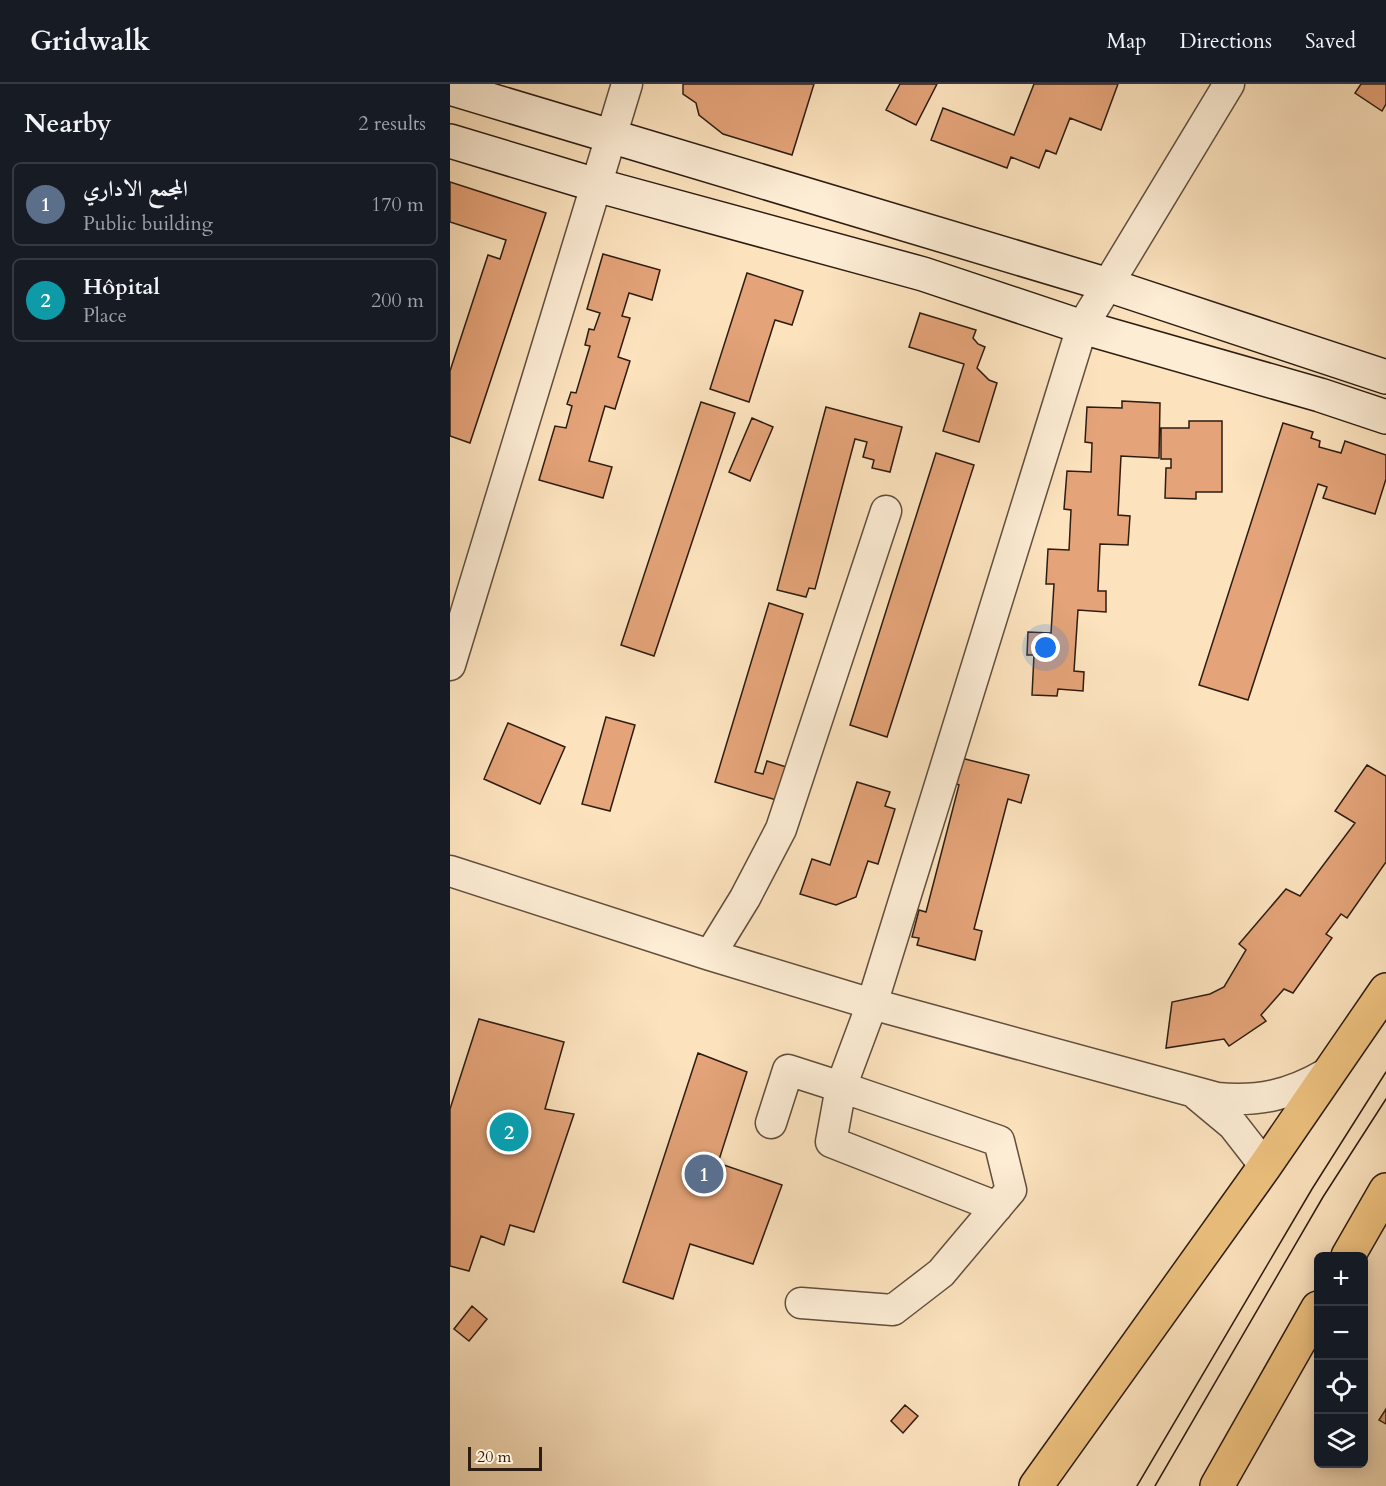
<!DOCTYPE html>
<html lang="en">
<head>
<meta charset="utf-8">
<style>
  :root { --surface:#171b24; --page:#242831; --text:#f1f3f6; --muted:#9ea1a6; --line:#363941; --accent:#c59692 }
  body { margin:0; font-family:Cardo,Amiri,serif; background:var(--page); color:var(--text) }
  .controls { position:absolute; right:18px; bottom:18px; display:grid; overflow:hidden; border-radius:9px; box-shadow:0 3px 15px #0003 }
  .controls button { width:54px; height:54px; display:grid; place-items:center; padding:0; border:0; border-bottom:2px solid var(--line); background:var(--surface); color:var(--text); font:30px sans-serif }
  .scale { position:absolute; left:18px; bottom:15px; width:74px; box-sizing:border-box; padding-left:6px; border:3px solid #2d1c12; border-top:0; font-size:16px; line-height:21px; white-space:nowrap; color:#2d1c12; -webkit-text-stroke:4px #fdedd5; paint-order:stroke }
  .you { position:absolute; left:596px; top:564px; width:21px; height:21px; margin:-15px; border:4px solid #fff; border-radius:50%; background:#1a73e8; box-shadow:0 0 0 9px #1a73e833 }
  .badge { display:grid; place-items:center; width:39px; height:39px; border-radius:50%; background:var(--accent); color:#fff; font-size:20px; font-weight:700 }
  .pin { position:absolute; translate:-50% -50%; border:3px solid #fff; box-shadow:0 2px 6px #0006 }
  .list { margin:0; padding:0; list-style:none }
  h2 { display:flex; justify-content:space-between; align-items:center; height:78px; margin:0; padding:0 24px; font-size:26px }
  h2 small { font-size:20px; font-weight:400; color:var(--muted) }
  .list li { display:grid; grid-template-columns:39px 1fr auto; gap:18px; align-items:center; box-sizing:border-box; height:84px; margin:0 12px 12px; padding:0 12px; border:2px solid var(--line); border-radius:9px }
  .list b { display:block; font-size:22px; white-space:nowrap }
  .list p { margin:0; font-size:20px; white-space:nowrap; color:var(--muted) }
  .list em { font-size:20px; font-style:normal; color:var(--muted) }
  .icon { flex:none; width:33px; height:33px; fill:none; stroke:currentColor; stroke-width:2; stroke-linecap:round; stroke-linejoin:round }
  .map { position:relative; flex:none; width:936px; height:1402px; overflow:hidden }
  header { display:flex; align-items:center; gap:36px; box-sizing:border-box; height:84px; padding:0 30px; background:var(--surface); border-bottom:2px solid var(--line) }
  header strong { font-size:28px }
  nav { display:flex; gap:33px; margin-inline-start:auto; font-size:21px }
  main { display:flex }
  aside { flex:1; background:var(--surface) }
  .map>svg:first-child { display:block }
  .building { fill:#e4a378; stroke:#2d1c12; stroke-width:1.5 }
  .lines { fill:none; stroke-linecap:round; stroke-linejoin:round }
  .minor-casing { stroke:#614e3d; stroke-width:33 }
  .secondary-casing { stroke:#2d1c12; stroke-width:36 }
  .primary-casing { stroke:#2d1c12; stroke-width:36 }
  .minor { stroke:#fdedd5; stroke-width:30 }
  .secondary { stroke:#fdedd5; stroke-width:33 }
  .primary { stroke:#eec27f; stroke-width:33 }
  .tram { stroke:#2d1c12; stroke-width:1.5 }
</style>
</head>
<body>
<header>
<strong>Gridwalk</strong>
<nav><a>Map</a><a>Directions</a><a>Saved</a></nav>
</header>
<main>
<aside>
<h2>Nearby<small>2 results</small></h2>
<ul class="list">
<li><span class="badge" style="background:#5c6f8a">1</span><div><b>المجمع الاداري</b><p>Public building</p></div><em>170 m</em></li>
<li><span class="badge" style="background:#0f9aa8">2</span><div><b>Hôpital</b><p>Place</p></div><em>200 m</em></li>
</ul>
</aside>
<div class="map">
<svg width="936" height="1402" viewBox="0 0 936 1402">
  <rect width="100%" height="100%" fill="#fce3be"/>
  <filter id="stains"><feTurbulence type="fractalNoise" baseFrequency=".00333" numOctaves="4"/><feColorMatrix values="0 0 0 0 .2 0 0 0 0 .09 0 0 0 0 .02 0 0 0 .5 -.17"/></filter>
  <radialGradient id="worn" r=".72"><stop offset=".6" stop-color="#630" stop-opacity="0"/><stop offset="1" stop-color="#630" stop-opacity=".3"/></radialGradient>
  <path class="building" d="M233,0H364L342,71L273,50L249,31L246,19L233,10Z
    M450,0H487L466,41L436,26Z
    M584,0H668L651,46L620,34L606,70L596,66L589,84L561,73L557,84L481,56L493,24L564,51Z
    M911,0H936V20L932,27L905,9Z
    M0,98L96,129L20,359L0,352V287L38,171L50,175L56,156L0,138Z
    M153,170L210,186L202,216L179,209L172,232L180,234L168,273L180,277L165,325L155,322L139,377L162,383L153,414L89,396L105,342L116,344L122,322L117,320L121,308L126,309L140,262L135,261L139,245L144,246L150,229L137,225Z
    M297,189L353,207L342,241L325,236L299,318L260,305Z
    M470,229L526,246L523,254L528,260L535,263L527,284L539,296L547,299L529,358L493,347L514,280L459,263Z
    M672,317L710,319L709,374L671,372L668,431L680,432L678,461L650,460L648,507H656V528L628,526L624,587L634,588L633,607L608,605L607,612L582,611L584,571H577L578,548L601,549L604,500H596L598,465L619,466L621,426L614,425L617,387L641,388L642,359L635,358L637,323L672,324Z
    M251,318L285,329L204,572L171,561Z
    M376,323L452,343L440,388L422,384L424,376L413,373L417,358L405,355L365,505L359,504L356,513L327,506Z
    M302,334L323,343L300,397L279,388Z
    M739,337H772V408H746V415L715,414L716,384H721V375H711V344H739Z
    M833,339L863,348L861,354L870,357L869,363L891,369L895,357L936,371V395L925,430L873,414L877,403L868,400L798,616L749,601Z
    M486,369L524,381L437,653L400,641Z
    M319,519L353,530L305,688L313,690L317,677L343,685L333,718L265,698Z
    M156,633L185,641L160,727L132,720Z
    M58,639L115,663L90,720L34,695Z
    M511,674L579,691L571,719L558,715L524,845L532,847L525,876L467,861L469,854L462,853L469,826L476,828L509,701L504,699Z
    M917,681L936,692V778L897,834L891,830L876,850L882,854L843,909L834,905L811,931L816,937L779,962L774,955L716,964L722,918L760,910L774,903L796,866L789,860L836,805L850,812L905,739L885,727Z
    M407,698L440,708L435,722L445,725L428,780L418,777L406,813L386,821L350,810L362,775L380,781Z
    M29,935L114,958L95,1025L124,1030L84,1148L60,1141L54,1161L31,1152L19,1187L0,1182V1025Z
    M248,969L297,988L268,1079L332,1101L303,1180L240,1160L223,1215L173,1198Z
    M22,1222L37,1235L19,1257L4,1245Z
    M455,1321L468,1332L453,1349L441,1337Z
    M936,1325V1340L929,1336Z"/>
  <g class="lines">
    <g class="minor-casing">
      <path id="minor" d="M0,581L177,0
        M0,787L260,871L422,920L767,1014C808,1018 840,1011 876,990
        M260,871L295,814L331,745L436,427
        M747,1011L783,1041L815,1082
        M321,1039L338,986L391,1003L381,1058L547,1123
        M351,1219L443,1226L491,1189L561,1106L549,1057L391,1003L422,920L632,243L779,0"/>
    </g>
    <g class="secondary-casing">
      <path id="secondary" d="M0,4L655,200L936,293
        M0,57L146,101L473,190L632,243L870,311L936,333"/>
    </g>
    <g class="primary-casing">
      <path id="primary" d="M898,1172L936,1106
        M586,1402L815,1082L936,906
        M767,1402L868,1224"/>
    </g>
    <use href="#minor" class="minor"/>
    <use href="#secondary" class="secondary"/>
    <use href="#primary" class="primary"/>
    <path class="tram" d="M687,1402L862,1105L936,988
      M705,1402L873,1113L936,1015"/>
  </g>
  <rect width="100%" height="100%" filter="url(#stains)"/>
  <rect width="100%" height="100%" fill="url(#worn)"/>
</svg>
<div class="controls">
<button>+</button>
<button>−</button>
<button><svg class="icon" aria-label="locate" viewBox="0 0 24 24"><circle cx="12" cy="12" r="6"/><path d="M12 2v4M12 18v4M2 12h4M18 12h4"/></svg></button>
<button><svg class="icon" aria-label="layers" viewBox="0 0 24 24"><path d="M12 4l9 5-9 5-9-5zM3 14l9 5 9-5"/></svg></button>
</div>
<div class="scale">20 m</div>
<div class="you"></div>
<div class="pin badge" style="left:254px;top:1090px;background:#5c6f8a">1</div>
<div class="pin badge" style="left:59px;top:1048px;background:#0f9aa8">2</div>
</div>
</main>
</body>
</html>
